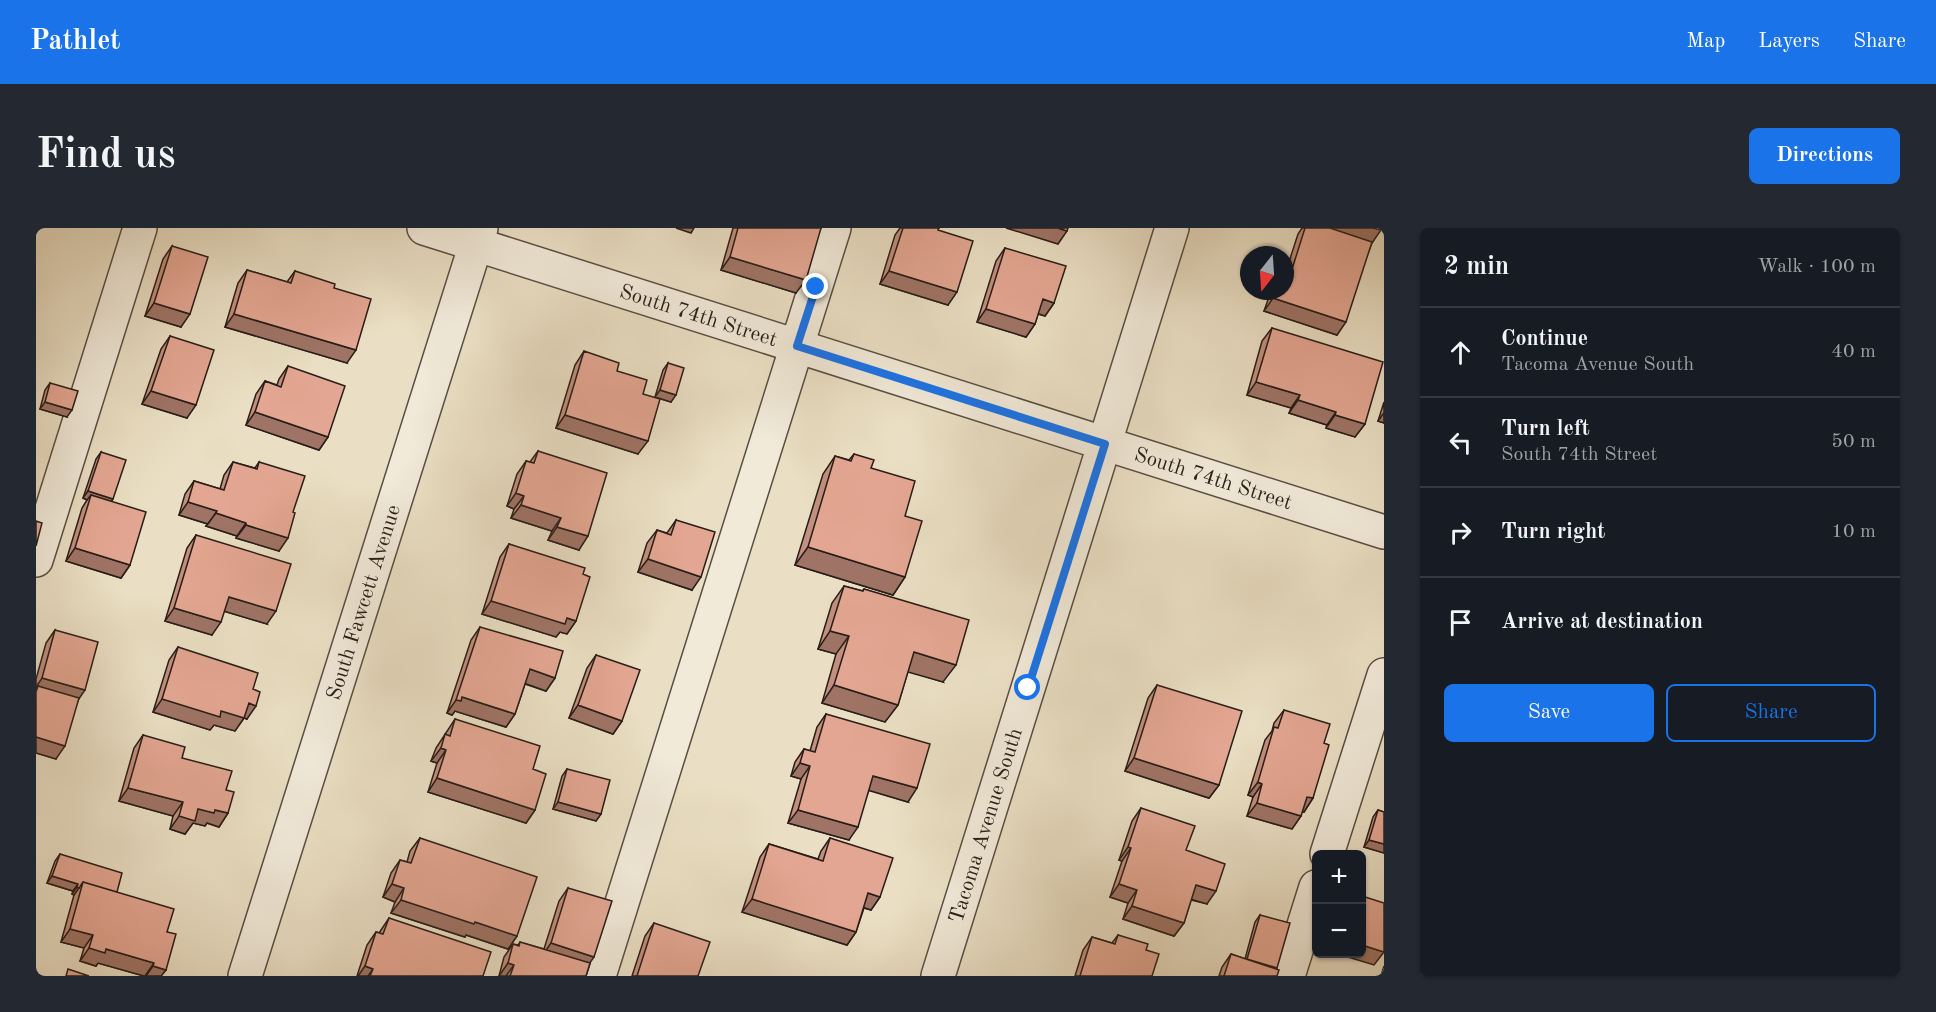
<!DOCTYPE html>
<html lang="en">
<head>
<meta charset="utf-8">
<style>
  :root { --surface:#171b24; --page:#242831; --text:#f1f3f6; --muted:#9ea1a6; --line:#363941; --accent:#1a73e8 }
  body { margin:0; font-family:"Old Standard TT",serif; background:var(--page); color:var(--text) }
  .controls { position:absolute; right:18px; bottom:18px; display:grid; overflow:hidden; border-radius:9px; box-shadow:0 2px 4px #0004 }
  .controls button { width:54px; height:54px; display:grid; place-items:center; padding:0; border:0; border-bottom:2px solid var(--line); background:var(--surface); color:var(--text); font:30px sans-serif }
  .compass { position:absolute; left:1204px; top:18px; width:54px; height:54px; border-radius:50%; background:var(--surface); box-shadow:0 2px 4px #0004; rotate:197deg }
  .stop { position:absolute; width:18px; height:18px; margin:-14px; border:4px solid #1a73e8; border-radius:50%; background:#fff }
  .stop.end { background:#1a73e8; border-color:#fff; box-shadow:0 2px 6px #0008 }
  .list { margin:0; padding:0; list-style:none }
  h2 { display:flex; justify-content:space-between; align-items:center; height:78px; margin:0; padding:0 24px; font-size:26px }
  h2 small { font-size:20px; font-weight:400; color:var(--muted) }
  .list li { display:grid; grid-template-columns:39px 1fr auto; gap:18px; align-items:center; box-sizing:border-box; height:90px; padding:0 24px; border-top:2px solid var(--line) }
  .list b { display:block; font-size:22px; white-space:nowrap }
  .list p { margin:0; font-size:20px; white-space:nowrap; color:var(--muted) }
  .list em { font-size:20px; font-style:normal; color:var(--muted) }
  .actions { display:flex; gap:12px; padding:18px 24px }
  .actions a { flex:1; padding:14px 0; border:2px solid var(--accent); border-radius:9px; text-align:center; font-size:21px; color:var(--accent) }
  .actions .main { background:var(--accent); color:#fff }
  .icon { flex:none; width:33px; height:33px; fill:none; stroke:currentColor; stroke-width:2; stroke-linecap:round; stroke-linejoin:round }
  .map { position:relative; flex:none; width:1348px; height:748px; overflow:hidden; border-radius:9px }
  header { display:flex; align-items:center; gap:36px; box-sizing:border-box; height:84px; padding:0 30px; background:var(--accent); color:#fff }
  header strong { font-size:28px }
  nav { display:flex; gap:33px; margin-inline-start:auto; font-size:21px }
  .intro { display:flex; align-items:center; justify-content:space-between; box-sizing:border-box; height:144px; padding:0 36px }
  h1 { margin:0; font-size:42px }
  .button { padding:15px 27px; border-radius:9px; background:var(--accent); color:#fff; font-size:21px; font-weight:700 }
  main { display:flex; gap:36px; padding:0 36px }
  aside { flex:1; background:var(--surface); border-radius:9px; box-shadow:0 2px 4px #0004 }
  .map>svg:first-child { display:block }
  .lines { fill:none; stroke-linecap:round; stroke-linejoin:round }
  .minor-casing { stroke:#584e43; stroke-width:36 }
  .minor { stroke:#f1ead9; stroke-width:33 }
  .wall { fill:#c38f7e; stroke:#281d18; stroke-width:1.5 }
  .shaded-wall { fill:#9f7466; stroke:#281d18; stroke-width:1.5 }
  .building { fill:#e3a692; stroke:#281d18; stroke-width:1.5 }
  .route { stroke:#1a73e8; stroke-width:8 }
  .labels { text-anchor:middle; stroke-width:4.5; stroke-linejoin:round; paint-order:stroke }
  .street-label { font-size:21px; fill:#281d18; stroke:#f1ead9 }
</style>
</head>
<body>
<header>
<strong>Pathlet</strong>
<nav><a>Map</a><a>Layers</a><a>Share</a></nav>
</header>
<div class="intro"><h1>Find us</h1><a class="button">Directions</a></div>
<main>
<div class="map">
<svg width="1348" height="748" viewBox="0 0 1348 748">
  <rect width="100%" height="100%" fill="#eadfc4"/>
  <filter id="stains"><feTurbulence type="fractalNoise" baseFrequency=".00333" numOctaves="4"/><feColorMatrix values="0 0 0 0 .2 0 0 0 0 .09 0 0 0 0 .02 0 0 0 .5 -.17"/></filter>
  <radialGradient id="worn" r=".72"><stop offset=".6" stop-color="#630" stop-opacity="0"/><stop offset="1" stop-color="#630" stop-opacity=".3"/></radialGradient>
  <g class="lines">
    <g class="minor-casing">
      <g id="minor">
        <path id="s1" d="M388,0L1348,304"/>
        <path d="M0,332L104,0"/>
        <path d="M1291,626L1348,447"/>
        <path id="s2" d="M209,748L445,0"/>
        <path d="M563,748L798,0"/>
        <path id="s3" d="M902,748L1136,0"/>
        <path d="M1252,748L1280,659"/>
      </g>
    </g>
    <use href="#minor" class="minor"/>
  </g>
  <path class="wall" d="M697,0H785L760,65L685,42Z
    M864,0H903L902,2L912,77L844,56L859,7Z
    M1266,0H1345L1336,15L1301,107L1228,83L1235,63H1249L1252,37L1262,6Z
    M136,18L145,99L109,88L127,31Z
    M969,20L1018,75L1009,88L1002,86L999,96L990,109L941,94L960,33Z
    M211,42L251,54L259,43L311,135L189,99L202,55Z
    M1236,100L1329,196L1319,209L1290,200L1291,197L1253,185L1255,180L1211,167L1226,113Z
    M134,108L151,190L106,176L125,121Z
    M548,123L607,166L602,226L520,200L539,137Z
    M632,135L635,174L619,169L627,142Z
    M252,138L292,209L283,222L210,197L220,166L229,153L241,157L243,151Z
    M14,155L31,189L4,181L9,162Z
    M1348,174V195L1342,193Z
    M502,223L543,322L512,312L516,303L475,290L478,281L471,278L481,246L490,233L494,234Z
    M65,224L76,273L94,337L85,350L30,333L46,280L51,272L47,270L60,231Z
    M818,226L835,240L869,288V349L857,367L759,337L787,246L799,228L813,232Z
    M197,234L219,240L223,234L243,323L200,310L201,308L170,298L172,296L143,287L149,266L158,253L184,261L188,247Z
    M640,292L656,362L602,344L611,315L621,302L631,305Z
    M160,307L231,396L188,383L176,407L129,393L151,320Z
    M473,316L547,346L540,393L531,406L524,404L520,409L446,386L464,329Z
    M808,358L826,363L828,361L907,454L872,443L862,477L849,494L786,475L800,426L782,421L796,375Z
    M444,399L519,450L510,463L489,456L479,486L470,499L419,483L416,487L411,485L435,412Z
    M19,402L43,470L20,531L0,525V451L10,415Z
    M142,419L217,461L211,491L208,490L199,503L178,497L174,502L117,484L133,432Z
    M560,427L586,493L577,506L533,490L551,440Z
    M1121,457L1183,557L1173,570L1089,543L1112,470Z
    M1248,482L1288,515L1277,570L1268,584L1266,583L1265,588L1256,601L1211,588L1217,569L1212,567L1229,512L1236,503L1238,495Z
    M790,486L872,574L833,562L813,612L752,595L765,551L755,548L759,534L768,521L774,523L781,499Z
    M419,491L497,541L499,582L490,595L392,564L401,535L395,533L400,520Z
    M107,507L146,530L190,562L192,585L183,599L171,595L169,598L157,595L149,606L134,601L137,588L83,573L98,520Z
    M531,541L565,586L560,593L517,581L526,548Z
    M1105,580L1150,622L1171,676L1155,672L1148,695L1138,708L1087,691L1092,675L1074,669L1086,633L1083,632L1096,593Z
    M1342,582L1348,584V625L1328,619L1337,589Z
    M384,610L481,708L472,721L430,707L429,709L355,685L359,674L347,669L355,645L364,632L371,634L374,623Z
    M794,610L844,669L835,682L828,680L820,704L811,717L706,684L724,629L733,616L782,631L785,623Z
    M24,626L81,664L131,704L130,742L125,748H108L62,735L60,738L44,733L48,720L25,714L38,667L36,666L37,663L11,655L19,633Z
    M532,660L554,736L550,748H463L468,729L477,716L482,717L484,714L508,721L523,673Z
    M1224,687L1241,741V748H1183L1186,739L1195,726L1209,731L1219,694Z
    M353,690L447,748H321L331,717L340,704L343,705Z
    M618,695L662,748H596L609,708Z
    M1082,707L1110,722L1116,748H1039L1047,722L1056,709L1076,715Z
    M1348,738V748H1345Z"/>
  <path class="shaded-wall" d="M640,0H658L655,5Z
    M970,0H1022L1031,3L1022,16Z
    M1282,0H1337L1345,2L1336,15Z
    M694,29L770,52L760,65L685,42Z
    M853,43L921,64L912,77L844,56Z
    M1237,70L1310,94L1301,107L1228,83Z
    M1007,71L1018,75L1009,88L997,84Z
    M118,75L154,86L145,99L109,88Z
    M950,81L999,96L990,109L941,94Z
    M198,86L320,122L311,135L189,99Z
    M1220,154L1264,167L1255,180L1211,167Z
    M624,162L640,167L635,174L619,169Z
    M115,163L160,177L151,190L106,176Z
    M1262,172L1300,184L1291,197L1253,185Z
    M9,174L36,182L31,189L4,181Z
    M219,184L292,209L283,222L210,197Z
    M1347,186L1348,187V195L1342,193Z
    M529,187L612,213L602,226L520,200Z
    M1299,187L1329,196L1319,209L1290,200Z
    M52,263L77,271L72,278L55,267L51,272L47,270Z
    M480,265L488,268L478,281L471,278Z
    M152,274L181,283L172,296L143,287Z
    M485,277L525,290L516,303L475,290Z
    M180,285L210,295L201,308L170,298Z
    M210,297L252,310L243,323L200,310Z
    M521,299L552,308L543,322L512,312Z
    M772,319L869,349L857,367L759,337Z
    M39,320L94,337L85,350L30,333Z
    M612,331L665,349L656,362L602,344Z
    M193,369L240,383L231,396L184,382Z
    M455,373L531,390L540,393L531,406L524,404L520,409L446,386Z
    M138,380L185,394L176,407L129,393Z
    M794,403L813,408L800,426L782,421Z
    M878,424L920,437L907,454L865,442Z
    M494,441L519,450L510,463L485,454Z
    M6,450L49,462L40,475L2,458L0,461V459Z
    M798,457L862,477L849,494L786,475Z
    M426,469L479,486L470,499L419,483L416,487L411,485L420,472Z
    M126,471L185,483L213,475L220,478L211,491L208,490L199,503L178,497L174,502L117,484Z
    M542,477L586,493L577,506L533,490Z
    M0,509L29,518L20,531L0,525Z
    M405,520L410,522L401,535L395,533Z
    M1098,530L1183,557L1173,570L1089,543Z
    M764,535L774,538L765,551L755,548Z
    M837,548L881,560L872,574L828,561Z
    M401,550L499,582L490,595L392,564Z
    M1222,554L1226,556L1217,569L1212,567Z
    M92,560L147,574L137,588L83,573Z
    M1271,569L1277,570L1268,584L1262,582Z
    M522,574L565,586L560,593L517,581Z
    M1221,575L1265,588L1256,601L1211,588Z
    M162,581L179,582L192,585L183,599L171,595L169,598L157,595L149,606L134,601L143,588Z
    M762,582L822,599L813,612L752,595Z
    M1333,612L1348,616V625L1328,619Z
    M1092,619L1095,620L1086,633L1083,632Z
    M16,648L42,656L37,663L11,655Z
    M356,656L368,660L359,674L347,669Z
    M1083,656L1101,662L1092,675L1074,669Z
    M1160,657L1180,663L1171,676L1151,670Z
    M41,659L43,660L38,667L36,666Z
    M832,665L844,669L835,682L823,678Z
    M716,671L820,704L811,717L706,684Z
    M365,672L439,694L481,708L472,721L430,707L429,709L355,685Z
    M1096,678L1148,695L1138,708L1087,691Z
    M34,701L57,707L48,720L25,714Z
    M515,715L558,729L549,742L506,728Z
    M1326,717L1348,724L1338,737L1302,726H1326Z
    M53,720L70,721L118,735L109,748H108L62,735L60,738L44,733Z
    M472,735L478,737L470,748H463Z
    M117,738L130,742L125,748H110Z
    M329,738L337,741L332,748H322Z"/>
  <path class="building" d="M702,0H785L770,52L694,29Z
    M867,0H903L902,2L937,13L921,64L853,43Z
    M1022,0H1032L1031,3Z
    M1269,0H1294L1336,14L1310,94L1237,70L1239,63H1249V36L1257,38Z
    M136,18L172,29L154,86L118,75Z
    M969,20L1030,38L1018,75L1007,71L999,96L950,81Z
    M211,42L255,55L259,43L299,56L298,60L335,71L320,122L198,86Z
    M1236,100L1347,134L1329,196L1299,187L1300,184L1262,172L1264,167L1220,154Z
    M134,108L178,122L160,177L115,163Z
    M548,123L583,135L581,143L611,152L607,166L624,171L612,213L529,187Z
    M632,135L648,140L640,167L624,162Z
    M252,138L309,158L292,209L219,184L229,153L245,159Z
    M14,155L42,163L36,182L9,174Z
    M502,223L571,245L552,308L521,299L525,290L485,277L488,268L480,265L490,233L498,235Z
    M65,224L90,232L77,271L52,263Z
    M818,226L838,232L835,240L879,253L869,288L886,293L869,349L772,319L799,228L815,233Z
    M197,234L221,241L223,234L269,248L257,284L259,285L252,310L210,297V295L180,285L181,283L152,274L158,253L188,262Z
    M55,267L110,284L94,337L39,320Z
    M640,292L679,304L665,349L612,331L621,302L635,307Z
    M0,293L6,295L0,318Z
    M160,307L255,336L240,383L193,369L185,394L138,380Z
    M473,316L549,340L547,346L554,349L540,393L531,390L529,396L455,373Z
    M808,358L827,363L828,361L933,392L920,437L878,424L862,477L798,457L813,408L794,403Z
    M444,399L527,423L519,450L494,441L479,486L426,469L425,473L420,472Z
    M19,402L62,414L49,462L6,450Z
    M142,419L222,445L217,461L224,464L220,478L213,475L208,490L185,483L184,489L126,471Z
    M560,427L604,442L586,493L542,477Z
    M1121,457L1206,483L1183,557L1098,530Z
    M2,458L43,470L29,518L0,509V464Z
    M1248,482L1294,496L1288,515L1293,517L1277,570L1271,569L1265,588L1221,575L1226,556L1222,554L1238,499L1242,500Z
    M790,486L894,516L881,560L837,548L822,599L762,582L774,538L764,535L768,521L779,524Z
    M419,491L504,518L497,541L510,546L499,582L401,550L410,522L405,520L409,506L414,508Z
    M107,507L149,519L146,530L196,543L190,562L198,564L192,585L179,582L178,585L162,581L159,593L143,588L147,574L92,560Z
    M531,541L574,552L565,586L522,574Z
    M1105,580L1159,598L1150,622L1189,636L1180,663L1160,657L1148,695L1096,678L1101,662L1083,656L1095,620L1092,619Z
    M1342,582L1348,584V616L1333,612Z
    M384,610L501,649L481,708L439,694L438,696L365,672L368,660L356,656L364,632L375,635Z
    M794,610L857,630L844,669L832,665L820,704L716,671L733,616L787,633Z
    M24,626L86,645L81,664L47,654L43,660L41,659L42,656L16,648Z
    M47,654L138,681L131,704L140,706L130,742L117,738L118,735L70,721L69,725L53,720L57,707L34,701Z
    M532,660L576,673L558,729L515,715Z
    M1326,668L1348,675V724L1326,717Z
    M1224,687L1254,695L1241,740L1211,731Z
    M353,690L455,724L447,748H334L337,741L329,738L340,704L347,706Z
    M618,695L674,714L662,748H601Z
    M1082,707L1112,716L1110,722L1123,726L1116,748H1044L1056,709L1079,716Z
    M484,714L554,735L550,748H474L478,737L472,735L477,716L483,718Z
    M1195,726L1243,742L1241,748H1188Z
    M32,741L53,748H30Z"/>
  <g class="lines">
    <path class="route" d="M780,59L761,118L1069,216L992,460"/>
  </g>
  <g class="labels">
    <g class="street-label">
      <text dy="7" stroke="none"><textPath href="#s1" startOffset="288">South 74th Street</textPath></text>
      <text dy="7" stroke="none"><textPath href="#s1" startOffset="828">South 74th Street</textPath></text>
      <text dy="7" stroke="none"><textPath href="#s2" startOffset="392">South Fawcett Avenue</textPath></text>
      <text dy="7" stroke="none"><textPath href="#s3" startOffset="158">Tacoma Avenue South</textPath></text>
    </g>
  </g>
  <rect width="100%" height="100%" filter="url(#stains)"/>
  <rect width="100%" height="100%" fill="url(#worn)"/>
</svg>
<div class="controls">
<button>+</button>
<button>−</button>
</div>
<svg class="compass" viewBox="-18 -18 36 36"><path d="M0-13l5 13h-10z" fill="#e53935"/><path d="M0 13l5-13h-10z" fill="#9ea1a6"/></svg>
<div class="stop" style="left:992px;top:460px"></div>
<div class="stop end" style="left:780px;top:59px"></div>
</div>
<aside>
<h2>2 min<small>Walk · 100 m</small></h2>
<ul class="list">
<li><svg class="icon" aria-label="ahead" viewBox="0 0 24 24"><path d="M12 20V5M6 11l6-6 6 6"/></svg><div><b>Continue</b><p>Tacoma Avenue South</p></div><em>40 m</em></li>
<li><svg class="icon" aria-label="left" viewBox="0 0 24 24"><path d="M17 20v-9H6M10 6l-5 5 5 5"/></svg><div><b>Turn left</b><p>South 74th Street</p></div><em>50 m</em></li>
<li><svg class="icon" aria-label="right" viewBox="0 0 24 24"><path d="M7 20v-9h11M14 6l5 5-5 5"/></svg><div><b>Turn right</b></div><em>10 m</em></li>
<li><svg class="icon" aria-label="arrive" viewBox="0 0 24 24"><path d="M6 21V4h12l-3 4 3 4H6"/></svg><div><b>Arrive at destination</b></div></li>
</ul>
<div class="actions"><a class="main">Save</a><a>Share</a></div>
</aside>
</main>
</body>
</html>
